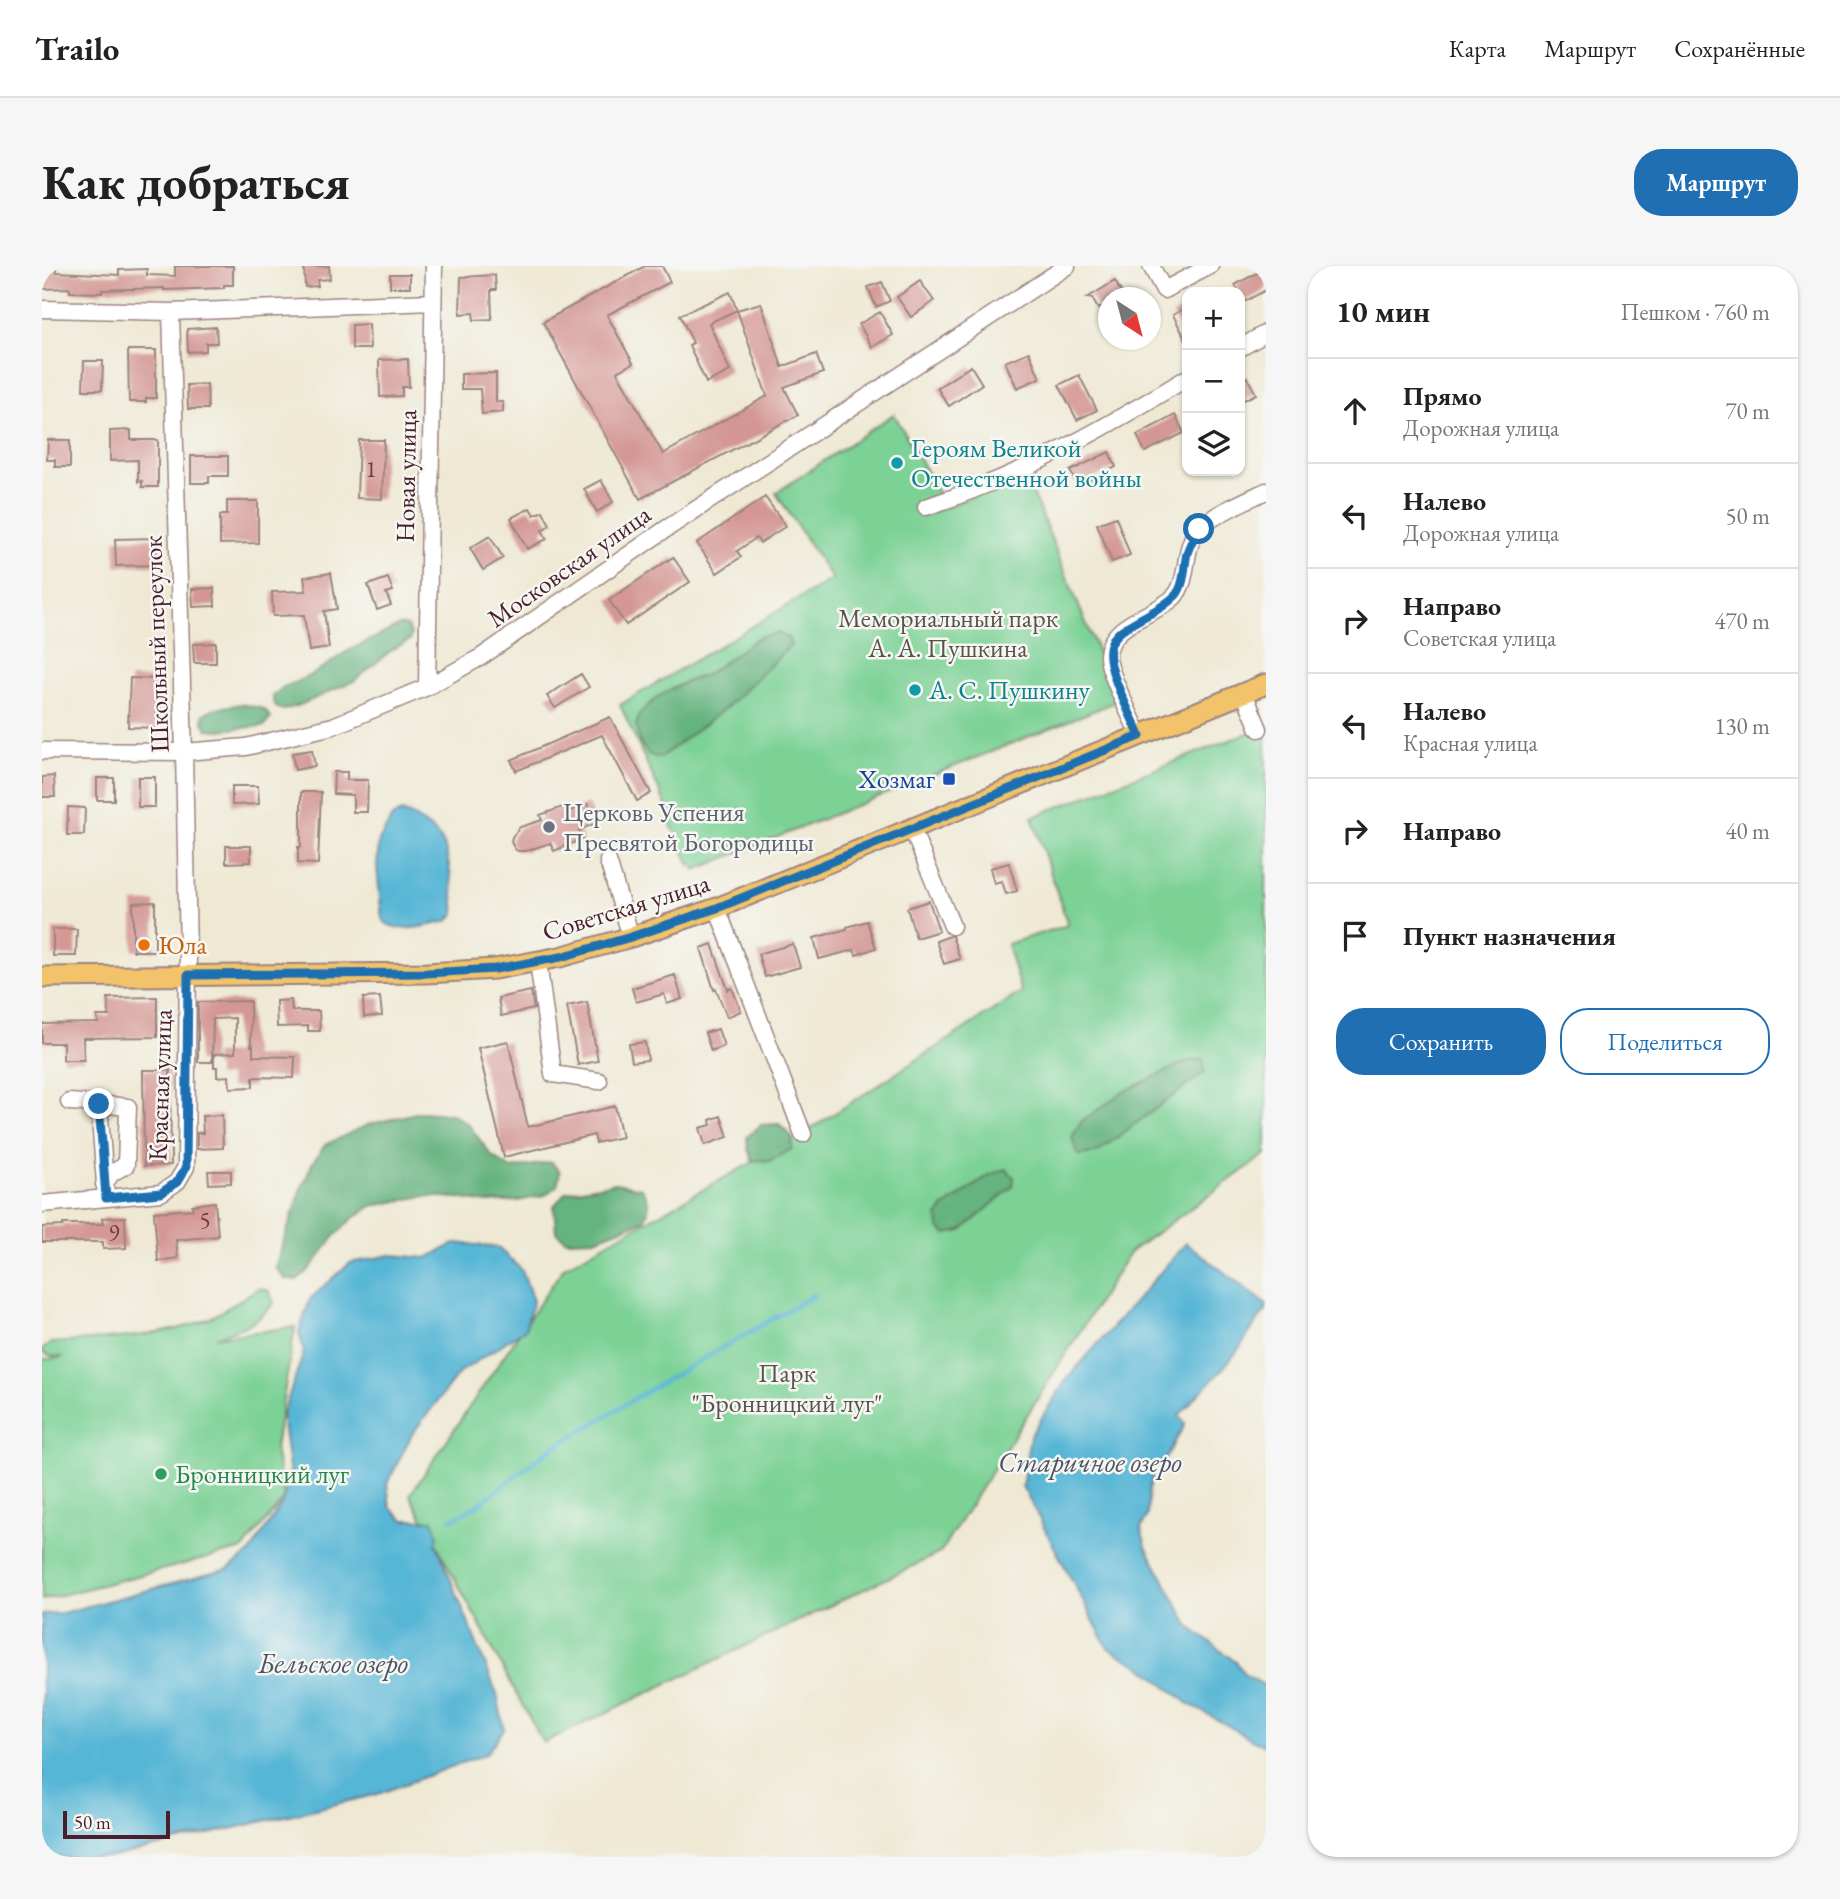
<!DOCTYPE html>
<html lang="ru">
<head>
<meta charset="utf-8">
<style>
  :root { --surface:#fff; --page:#f6f6f6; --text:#222; --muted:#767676; --line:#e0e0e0; --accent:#1f6fb2 }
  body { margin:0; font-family:"EB Garamond",serif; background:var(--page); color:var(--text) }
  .controls { position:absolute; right:21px; top:21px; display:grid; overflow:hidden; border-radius:14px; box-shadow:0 2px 5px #0004 }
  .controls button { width:63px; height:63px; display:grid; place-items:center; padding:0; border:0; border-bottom:2px solid var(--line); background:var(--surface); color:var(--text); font:35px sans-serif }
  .compass { position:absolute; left:1056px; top:21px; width:63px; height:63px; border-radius:50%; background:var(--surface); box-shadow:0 2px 5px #0004; rotate:144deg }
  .scale { position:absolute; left:21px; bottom:18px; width:107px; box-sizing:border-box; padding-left:7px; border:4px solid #4a1f2b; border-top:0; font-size:19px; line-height:24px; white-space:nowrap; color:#4a1f2b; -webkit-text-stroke:5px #f6f6f2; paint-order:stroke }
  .stop { position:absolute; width:21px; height:21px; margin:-16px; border:5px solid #1f6fb2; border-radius:50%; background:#fff }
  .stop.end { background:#1f6fb2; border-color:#fff; box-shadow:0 2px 7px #0008 }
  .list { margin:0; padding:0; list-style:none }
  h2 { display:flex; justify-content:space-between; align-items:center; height:91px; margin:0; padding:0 28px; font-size:30px }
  h2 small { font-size:23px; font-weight:400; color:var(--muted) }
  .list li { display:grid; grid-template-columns:46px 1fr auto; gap:21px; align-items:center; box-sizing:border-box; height:105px; padding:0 28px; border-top:2px solid var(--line) }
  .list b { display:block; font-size:26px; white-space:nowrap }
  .list p { margin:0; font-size:23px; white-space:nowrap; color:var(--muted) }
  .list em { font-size:23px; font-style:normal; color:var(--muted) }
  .actions { display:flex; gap:14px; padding:21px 28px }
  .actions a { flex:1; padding:16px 0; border:2px solid var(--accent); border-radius:28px; text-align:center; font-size:24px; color:var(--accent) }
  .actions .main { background:var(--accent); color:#fff }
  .icon { flex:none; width:38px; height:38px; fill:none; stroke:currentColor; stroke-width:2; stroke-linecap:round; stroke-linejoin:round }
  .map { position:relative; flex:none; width:1224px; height:1591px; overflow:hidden; border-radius:28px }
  header { display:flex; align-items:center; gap:42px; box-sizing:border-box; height:98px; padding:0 35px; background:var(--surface); border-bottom:2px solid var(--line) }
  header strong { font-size:33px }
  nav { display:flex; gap:38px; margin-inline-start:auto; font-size:24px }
  .intro { display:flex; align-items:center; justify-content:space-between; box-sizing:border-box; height:168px; padding:0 42px }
  h1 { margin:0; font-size:49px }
  .button { padding:18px 32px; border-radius:28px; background:var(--accent); color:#fff; font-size:24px; font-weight:700 }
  main { display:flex; gap:42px; padding:0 42px }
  aside { flex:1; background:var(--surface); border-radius:28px; box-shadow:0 2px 5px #0004 }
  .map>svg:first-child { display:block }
  .green { fill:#7cd195; stroke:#637860; stroke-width:2 }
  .forest { fill:#65b37e; stroke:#586954; stroke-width:2 }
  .water { fill:#56b6d5; stroke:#506a80; stroke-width:2 }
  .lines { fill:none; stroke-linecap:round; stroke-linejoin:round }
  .stream { stroke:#56b6d5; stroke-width:4.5 }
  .building { fill:#d49793 }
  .minor-casing { stroke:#9c8480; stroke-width:19 }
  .major-casing { stroke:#9c8480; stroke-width:23 }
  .minor { stroke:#fff; stroke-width:16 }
  .major { stroke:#f2c36a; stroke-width:19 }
  .route { stroke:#1f6fb2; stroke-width:9 }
  .culture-dot { fill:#0f9aa8; stroke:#f6f6f2; stroke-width:2.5 }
  .transit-dot { fill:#1a4fb4; stroke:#f6f6f2; stroke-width:2.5 }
  .worship-dot { fill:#6b7280; stroke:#f6f6f2; stroke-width:2.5 }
  .food-dot { fill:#e8710a; stroke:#f6f6f2; stroke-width:2.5 }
  .leisure-dot { fill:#2e9e5b; stroke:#f6f6f2; stroke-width:2.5 }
  .labels { text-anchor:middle; stroke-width:5; stroke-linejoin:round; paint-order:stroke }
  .number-label { font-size:23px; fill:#6c3d45 }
  .culture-label { font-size:26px; fill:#0d838f; stroke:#f6f6f2; text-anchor:start }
  .street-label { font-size:26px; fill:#4a1f2b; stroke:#f6f6f2 }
  .park-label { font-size:26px; fill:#59544b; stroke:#f6f6f2 }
  .transit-label { font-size:26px; fill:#164399; stroke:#f6f6f2; text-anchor:end }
  .worship-label { font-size:26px; fill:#5b616d; stroke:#f6f6f2; text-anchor:start }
  .food-label { font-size:26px; fill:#c56008; stroke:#f6f6f2; text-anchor:start }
  .leisure-label { font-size:26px; fill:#27864d; stroke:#f6f6f2; text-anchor:start }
  .water-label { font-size:28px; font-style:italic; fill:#4e5466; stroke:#f6f6f2 }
</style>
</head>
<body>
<header>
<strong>Trailo</strong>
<nav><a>Карта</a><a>Маршрут</a><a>Сохранённые</a></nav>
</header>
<div class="intro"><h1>Как добраться</h1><a class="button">Маршрут</a></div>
<main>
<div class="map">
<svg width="1224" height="1591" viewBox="0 0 1224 1591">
  <rect width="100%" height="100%" fill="#f6f6f2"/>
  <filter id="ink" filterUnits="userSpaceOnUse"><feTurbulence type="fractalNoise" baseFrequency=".0143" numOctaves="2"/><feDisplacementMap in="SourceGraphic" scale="14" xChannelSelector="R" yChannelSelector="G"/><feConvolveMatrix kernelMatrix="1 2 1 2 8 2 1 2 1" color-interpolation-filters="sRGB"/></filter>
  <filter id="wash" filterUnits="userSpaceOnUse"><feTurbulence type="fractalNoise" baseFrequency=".00686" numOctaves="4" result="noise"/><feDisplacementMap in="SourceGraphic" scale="28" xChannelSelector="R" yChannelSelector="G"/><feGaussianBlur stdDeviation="1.57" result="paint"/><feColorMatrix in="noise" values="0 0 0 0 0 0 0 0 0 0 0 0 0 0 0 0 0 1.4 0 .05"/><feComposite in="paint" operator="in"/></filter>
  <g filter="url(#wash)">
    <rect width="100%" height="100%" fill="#efe9d4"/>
    <path class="green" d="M852,148L904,241L983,209L1076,435L653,604L651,599H648L626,552L629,550L578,439L790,313L734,227Z
      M1224,460V888L1088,986L898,1287L501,1477L368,1229L522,1001L761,868L979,726L965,678L1026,659L990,551Z
      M217,1022L227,1025L232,1037C213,1059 200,1061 174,1071L253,1061L233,1182L242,1233L201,1283L0,1334V1094L22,1091L7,1090L0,1086L1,1083L9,1077C55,1073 118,1072 161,1055C180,1048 199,1032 217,1022Z"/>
    <path class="forest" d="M358,359L365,360L369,368L368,374L351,383L312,415L258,439L242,444L235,442L231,436V430L240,422L270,409L304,386Z
      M736,367L746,372L749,379L685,441L618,492L607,489L598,477L594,459L598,447L615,431L641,417L665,408L717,371Z
      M199,438L222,443L229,452L222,460L176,464L165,463L161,456L162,448L171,443Z
      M1161,793L1163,806L1054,887L1036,889L1030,871L1039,856L1081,826L1143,796Z
      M378,846L410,848L426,858L449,889L469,903L509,896L518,906L515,920L503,929L476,935L445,937L416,932L382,930L330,940L310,953L293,970L267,1004L255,1014L243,1013L233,1001L259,923L270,898L283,879L325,859Z
      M737,858L750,871V883L727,895L710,894L706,883L705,871L719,859Z
      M964,903L972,911L971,920L919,965L904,968L897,962L896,951L901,942L947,909Z
      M573,917L599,922C608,935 609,941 602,954L553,973L524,974L514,966L512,940L524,926Z"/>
    <path class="water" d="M360,546C374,551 392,562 400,575C408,588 411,631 413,647L406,655C388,659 352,670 340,653L335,601L337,575L350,551Z
      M414,977L455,981L480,1004L491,1035L483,1063L417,1107L370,1168L345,1218L348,1241L362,1254H391L396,1270L394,1277L455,1428L462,1463L444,1488L336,1528L70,1591H0V1348L20,1347L186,1303L207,1288L240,1238L248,1209L240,1150L262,1086L257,1066L268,1033L308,997L349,989L385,992Z
      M1144,977L1224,1038V1045C1211,1058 1204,1075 1192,1089C1175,1111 1155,1129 1137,1150L1143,1158L1123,1194L1112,1204L1107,1224L1105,1249L1099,1263L1104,1281L1148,1361L1195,1397L1203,1409L1224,1420V1481L1147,1438L1103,1403L1066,1382L980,1220L988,1170L1024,1114Z"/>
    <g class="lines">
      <path class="stream" d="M409,1254L436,1239L503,1187L607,1124L772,1029"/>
    </g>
    <g id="blocks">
      <path class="building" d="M133,0H191V19H182V22L122,24V22L60,24V27L28,26V22L0,23V2H14V6L77,9V4L105,3V9L133,10Z
        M287,0L288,13L275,14L276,20L263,21L262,1Z
        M603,0H620L628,16L565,49L591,97L575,106L621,188L725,130L695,44L719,37L740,101L774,88L781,107L742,121L756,149L598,233L501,56Z
        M1224,2V24L1202,36L1193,19Z
        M348,8H368V21H348Z
        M453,9L454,24H449L450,53L432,54L431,47L418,48L419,11Z
        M878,15L892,35L869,51L855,31Z
        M1073,15L1082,32H1067V38L1056,43L1050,32H1045Z
        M840,16L848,35L834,41L826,21Z
        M688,26L695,44L667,57L688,105L664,117L647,79L651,77L638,49Z
        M1145,41V76L1131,49Z
        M838,46L851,69L830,81L817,58Z
        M327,58L328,83H310V59Z
        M174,61L175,77H164V85L146,86L145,63Z
        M86,84H114V132H104V136H87Z
        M987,86L998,112L975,122L963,96Z
        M366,93L367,121H360V130L338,131L337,94Z
        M42,95H61L60,124H41Z
        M929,100L940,118L907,140L895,122Z
        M454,107V136H461V146L440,148L438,123H419V108Z
        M1037,109L1055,144L1035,154L1017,119Z
        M1205,111L1214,128L1198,136V115Z
        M165,118L166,143H146L145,119Z
        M1133,149L1142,167L1103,186L1095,169Z
        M89,164V174H116V221H100V215L96,216V194L68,195V165Z
        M6,174H28V201H13V194H5Z
        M317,174H342L340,233L315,232Z
        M1067,186L1074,201L1036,220L1028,205Z
        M149,190H186V210H167V217H149Z
        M559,214L571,236L555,246L542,223Z
        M723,231L744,260L718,277L714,272L695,285L699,291L675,307L655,277Z
        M185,235H216V277L178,278V249H185Z
        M488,242L492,249L501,245L508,259L500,264L505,273L485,283L469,252Z
        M1074,251L1088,289L1070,296L1055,258Z
        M448,270L461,292L441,304L428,282Z
        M114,272L115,299L74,300L73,273Z
        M631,291L648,316L584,359L567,334Z
        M289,307L295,343L282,345L287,382L267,385L262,349L231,350L230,326L264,325L262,311Z
        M346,312L351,325L344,327L349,339L335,344L326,319Z
        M172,322L173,340L151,341L150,323Z
        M174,377V397H152L151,378Z
        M539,408L547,421L513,442L505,430Z
        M88,412L117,413L115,462L86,461Z
        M568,451L609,527L595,535L560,469L474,505L469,494Z
        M270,484L273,500L253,504L250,487Z
        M292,506H305V514H326L325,546H311V529L291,528Z
        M12,510L13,531H0V511Z
        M96,511H113V541H96Z
        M55,512H72V534H55Z
        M190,520H216L217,538L190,539Z
        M259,526H279L276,598L256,597V581H259Z
        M546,538L554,557L537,564L541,573L512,585L508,577L484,585H476L473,583L469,576L470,571L478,561L500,554L498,549L526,539L528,545Z
        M26,541L43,542L42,569H25Z
        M184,580H209V596L184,597Z
        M967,597L975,625L964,628L960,615L952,617L948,602Z
        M887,635L897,665L874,672L865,642Z
        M113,636V685H91V637Z
        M825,655L834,682L814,689L812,684L777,693L772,672L805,663V661Z
        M11,663H35L34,690H11Z
        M908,670H910L918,693L902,698L894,675Z
        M670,678L686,724L690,722L699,745L685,751L674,723L672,724L659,682Z
        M751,678L758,701L723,711L716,688Z
        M633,709L640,733L625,738L622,728L594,736L590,722Z
        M489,725L492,743L459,750L456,732Z
        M115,731V771L41,772L42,794H21V777H0V758L56,757L55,750H67L66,732Z
        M338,731L340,750L322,751L321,732Z
        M249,734L250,745H277L278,765H266V760L235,761L234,735Z
        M208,735L209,780L211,779V790L253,791L252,812L211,811V821L188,822L187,810L175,811V801H172V788L193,787V752L171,753L170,796H156V736Z
        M545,736L556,795L536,799L525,740Z
        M676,763L682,780L669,785L663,767Z
        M466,775L486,861L573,840L580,871L554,877L552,869L462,891L436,782Z
        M603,776L606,794L590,796L587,778Z
        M101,804H128L129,899L102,900Z
        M180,849L181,882L155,883V867H161L160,850Z
        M679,850L686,871L663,879L658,862L669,859L668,854Z
        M166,905H189V917L167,918Z
        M173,936L176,970L134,974L136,992L116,995L112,946L151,943L150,939Z
        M83,951L84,982L61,983V976H0V961L21,960V958H61L60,952Z"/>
    </g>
  </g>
  <g filter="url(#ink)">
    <use href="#blocks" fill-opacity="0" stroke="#9c8480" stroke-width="2"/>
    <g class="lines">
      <g class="minor-casing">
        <path id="minor" d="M1109,0L1122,24L1168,0
          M0,43L129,46L391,36
          M1198,82L1224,67
          M884,241C920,229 955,215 989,199C1043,173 1094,143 1145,112
          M385,421L392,0
          M1202,427L1217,463
          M1098,470C1090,453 1066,406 1066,390C1067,357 1113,350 1132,331C1149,313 1139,280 1158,262C1172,248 1205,234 1224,225
          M0,485L142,486L204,481L291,460L385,421L439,391L621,265L1025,0
          M870,563L910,660
          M566,595L589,671
          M675,642L761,868
          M496,695L511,808L557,815
          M27,836L57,838L64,932
          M57,838L86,841L84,899L70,907L62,918
          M0,938L119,927L135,916L144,901L146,687L142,486L129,46"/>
      </g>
      <g class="major-casing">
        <path id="major" d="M0,711L385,707L453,703L518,691L589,671L675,642L1224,418"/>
      </g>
      <use href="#minor" class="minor"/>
      <use href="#major" class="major"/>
    </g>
  </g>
  <g class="lines" filter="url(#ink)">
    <path class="route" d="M57,838L64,932L119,927L135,916L144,901L146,709L385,707L453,703L519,691L589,671L675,642L1098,470C1089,448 1061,399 1069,378C1072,370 1081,363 1088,359C1103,349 1121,343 1134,329C1143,318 1142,300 1145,287C1148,278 1152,271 1157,263"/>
  </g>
  <g class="culture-dot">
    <circle cx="855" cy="197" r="7"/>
    <circle cx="873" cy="424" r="7"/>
  </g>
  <rect class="transit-dot" x="900" y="506" width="14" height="14" rx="3.5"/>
  <circle class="worship-dot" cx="507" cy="561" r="7"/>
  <circle class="food-dot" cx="102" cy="679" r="7"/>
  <circle class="leisure-dot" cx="119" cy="1208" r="7"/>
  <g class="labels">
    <g class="number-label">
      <text x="329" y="211">1</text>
      <text x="163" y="962">5</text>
      <text x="72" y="975">9</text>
    </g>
    <g class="culture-label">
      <text x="869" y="191">Героям Великой<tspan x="869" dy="30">Отечественной войны</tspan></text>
      <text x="887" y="433">А. С. Пушкину</text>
    </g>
    <g class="street-label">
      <text transform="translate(364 210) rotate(-89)" y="9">Новая улица</text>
      <text transform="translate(527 300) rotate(-35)" y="9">Московская улица</text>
      <text transform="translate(114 378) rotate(-92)" y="9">Школьный переулок</text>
      <text transform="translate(584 641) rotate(-17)" y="9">Советская улица</text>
      <text transform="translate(118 819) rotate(-88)" y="9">Красная улица</text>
    </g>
    <g class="park-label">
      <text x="906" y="361">Мемориальный парк<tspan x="906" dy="30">А. А. Пушкина</tspan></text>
      <text x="745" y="1116">Парк<tspan x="745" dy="30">"Бронницкий луг"</tspan></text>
    </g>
    <g class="transit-label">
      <text x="893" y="522">Хозмаг</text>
    </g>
    <g class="worship-label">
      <text x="521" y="555">Церковь Успения<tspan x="521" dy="30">Пресвятой Богородицы</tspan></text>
    </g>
    <g class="food-label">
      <text x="116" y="688">Юла</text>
    </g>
    <g class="leisure-label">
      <text x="133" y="1217">Бронницкий луг</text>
    </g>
    <g class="water-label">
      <text x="1048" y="1206">Старичное озеро</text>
      <text x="291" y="1407">Бельское озеро</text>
    </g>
  </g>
</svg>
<div class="controls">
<button>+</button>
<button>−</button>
<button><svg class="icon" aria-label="layers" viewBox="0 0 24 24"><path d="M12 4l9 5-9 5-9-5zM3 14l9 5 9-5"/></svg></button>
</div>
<svg class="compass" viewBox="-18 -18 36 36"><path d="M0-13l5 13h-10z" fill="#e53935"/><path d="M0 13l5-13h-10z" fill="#767676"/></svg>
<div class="scale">50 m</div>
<div class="stop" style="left:1157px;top:263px"></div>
<div class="stop end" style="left:57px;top:838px"></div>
</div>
<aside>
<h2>10 мин<small>Пешком · 760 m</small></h2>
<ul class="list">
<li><svg class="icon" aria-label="ahead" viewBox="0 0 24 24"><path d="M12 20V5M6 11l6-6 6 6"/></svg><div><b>Прямо</b><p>Дорожная улица</p></div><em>70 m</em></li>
<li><svg class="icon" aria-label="left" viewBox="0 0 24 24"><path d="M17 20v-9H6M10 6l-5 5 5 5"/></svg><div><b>Налево</b><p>Дорожная улица</p></div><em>50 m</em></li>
<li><svg class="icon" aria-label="right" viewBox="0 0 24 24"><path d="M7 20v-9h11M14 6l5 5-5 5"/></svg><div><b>Направо</b><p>Советская улица</p></div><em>470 m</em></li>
<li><svg class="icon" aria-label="left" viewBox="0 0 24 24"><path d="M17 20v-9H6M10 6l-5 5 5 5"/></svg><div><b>Налево</b><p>Красная улица</p></div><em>130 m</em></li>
<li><svg class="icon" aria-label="right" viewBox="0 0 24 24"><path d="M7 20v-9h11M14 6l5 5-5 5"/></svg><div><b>Направо</b></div><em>40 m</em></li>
<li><svg class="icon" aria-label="arrive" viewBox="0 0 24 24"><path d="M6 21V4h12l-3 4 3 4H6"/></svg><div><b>Пункт назначения</b></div></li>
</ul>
<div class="actions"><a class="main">Сохранить</a><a>Поделиться</a></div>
</aside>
</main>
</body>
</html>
